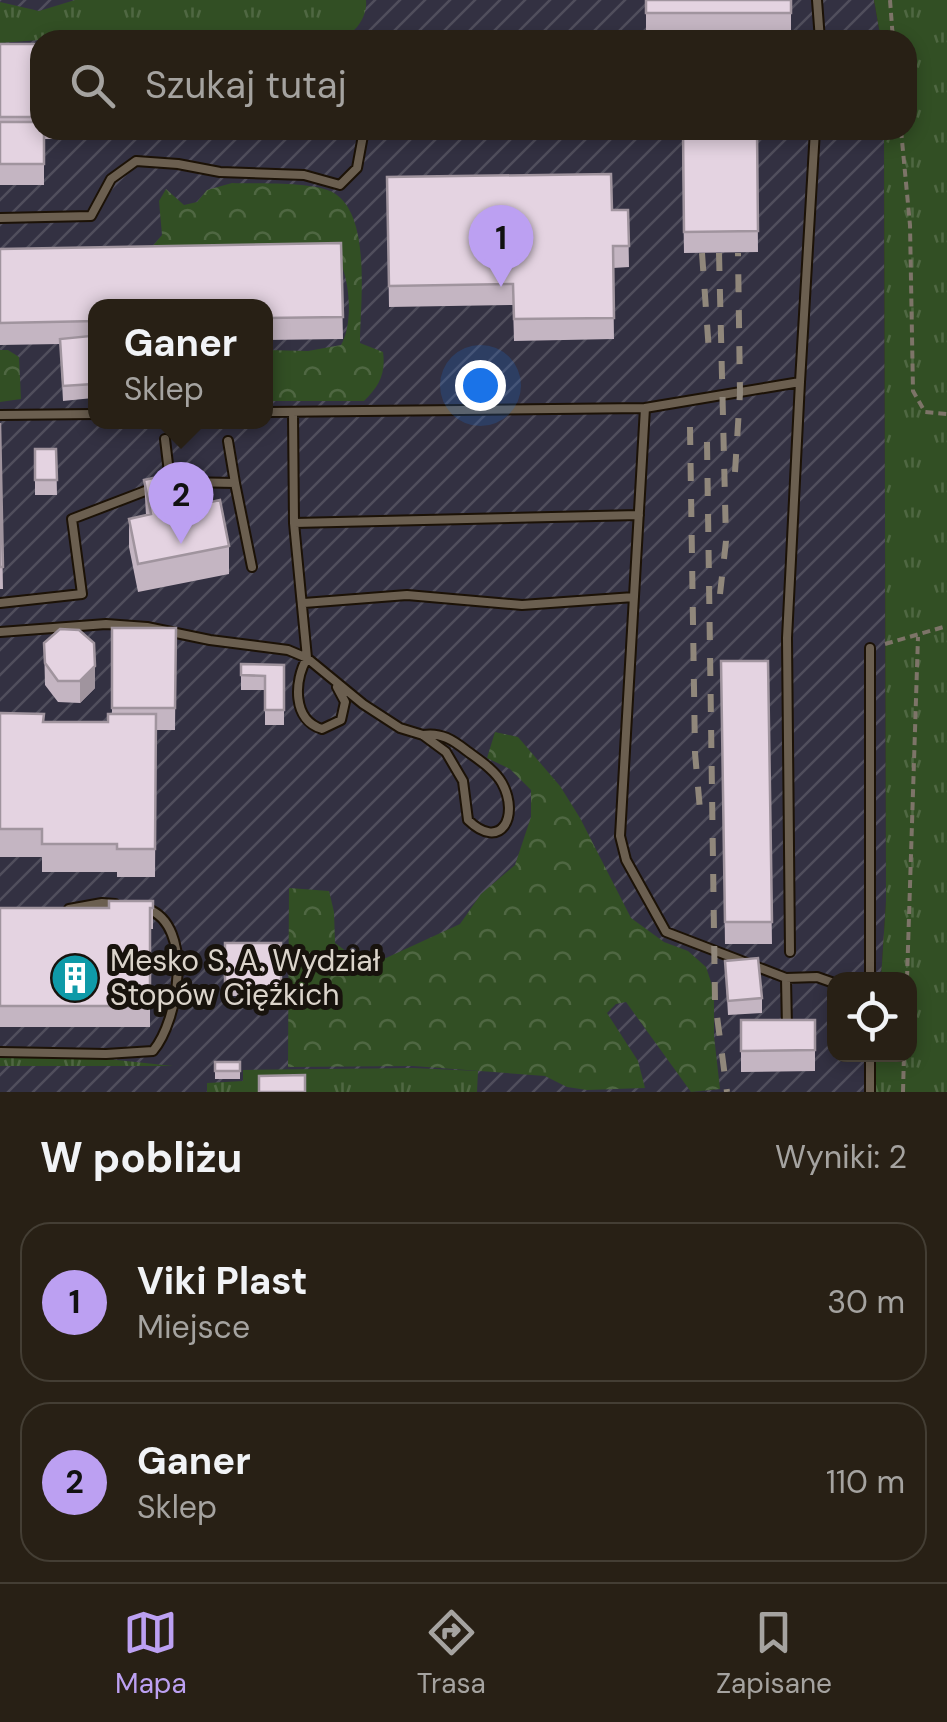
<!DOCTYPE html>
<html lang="pl">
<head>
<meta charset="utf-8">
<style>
  :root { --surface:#282015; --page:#342d22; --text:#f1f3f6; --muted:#a5a3a0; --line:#443e34; --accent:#bca0f2 }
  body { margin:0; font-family:"DM Sans",sans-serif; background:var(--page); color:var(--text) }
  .controls { position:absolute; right:30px; bottom:30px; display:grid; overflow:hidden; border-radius:20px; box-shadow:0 5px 15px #0003 }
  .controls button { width:90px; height:90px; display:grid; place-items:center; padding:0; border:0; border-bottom:2px solid var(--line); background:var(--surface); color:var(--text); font:50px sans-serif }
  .you { position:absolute; left:480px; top:385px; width:35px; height:35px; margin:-25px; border:8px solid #fff; border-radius:50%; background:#1a73e8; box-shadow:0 0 0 15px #1a73e833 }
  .badge { display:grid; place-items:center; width:65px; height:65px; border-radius:50%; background:var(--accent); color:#111; font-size:32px; font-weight:700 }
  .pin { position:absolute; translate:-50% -82px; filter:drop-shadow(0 2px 5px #0008) }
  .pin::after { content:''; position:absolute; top:52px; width:35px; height:30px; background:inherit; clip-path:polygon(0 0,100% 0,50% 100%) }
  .popup { position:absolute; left:88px; top:299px; width:185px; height:130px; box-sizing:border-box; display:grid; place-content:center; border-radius:20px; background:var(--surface); filter:drop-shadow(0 2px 8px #0005); font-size:32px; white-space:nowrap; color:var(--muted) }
  .popup b { font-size:38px; color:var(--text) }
  .popup::after { content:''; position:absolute; left:50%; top:100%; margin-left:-20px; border:20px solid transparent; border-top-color:var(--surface) }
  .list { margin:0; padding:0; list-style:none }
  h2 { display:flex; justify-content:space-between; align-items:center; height:130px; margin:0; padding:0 40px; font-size:42px }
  h2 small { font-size:32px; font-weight:400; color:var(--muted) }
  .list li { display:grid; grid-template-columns:65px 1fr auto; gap:30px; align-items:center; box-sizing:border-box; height:160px; margin:0 20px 20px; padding:0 20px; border:2px solid var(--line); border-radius:30px }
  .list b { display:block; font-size:38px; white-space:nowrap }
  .list p { margin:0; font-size:32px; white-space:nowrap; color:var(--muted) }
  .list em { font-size:32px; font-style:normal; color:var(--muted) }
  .icon { flex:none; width:55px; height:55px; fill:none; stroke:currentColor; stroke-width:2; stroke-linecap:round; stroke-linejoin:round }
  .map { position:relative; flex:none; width:947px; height:1092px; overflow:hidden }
  .search { position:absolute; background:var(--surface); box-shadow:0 5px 15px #0003; left:30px; right:30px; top:30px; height:110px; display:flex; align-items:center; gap:25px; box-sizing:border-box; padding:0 35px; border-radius:30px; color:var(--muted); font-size:38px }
  .sheet { height:490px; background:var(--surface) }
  nav { display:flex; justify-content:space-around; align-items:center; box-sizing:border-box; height:140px; border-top:2px solid var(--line); background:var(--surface); font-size:28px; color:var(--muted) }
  nav a { display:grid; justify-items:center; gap:5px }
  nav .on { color:var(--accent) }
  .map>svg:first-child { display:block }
  .industrial { fill:url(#industrial-furrows); fill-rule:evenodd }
  .grass { fill:url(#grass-tufts) }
  .forest { fill:url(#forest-crowns) }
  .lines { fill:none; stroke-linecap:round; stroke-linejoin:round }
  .service-casing { stroke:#1c1206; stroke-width:12 }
  .path { stroke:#7d7468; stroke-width:4; stroke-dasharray:8 5; stroke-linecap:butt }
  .service { stroke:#6b5f50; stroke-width:8 }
  .rail { stroke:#90877b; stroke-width:6; stroke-dasharray:18 18; stroke-linecap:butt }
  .wall { fill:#c4b5c2 }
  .shaded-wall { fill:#a0949e }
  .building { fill:#e4d3e1; stroke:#a0949e; stroke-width:2.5 }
  .labels { text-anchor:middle; stroke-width:10; stroke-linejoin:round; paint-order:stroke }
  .poi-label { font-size:30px; fill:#dbd4cb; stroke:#18130d; text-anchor:start }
</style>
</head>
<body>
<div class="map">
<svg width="947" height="1092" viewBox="0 0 947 1092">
  <defs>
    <pattern id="industrial-furrows" width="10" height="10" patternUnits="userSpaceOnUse" patternTransform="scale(2.5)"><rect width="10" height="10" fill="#333142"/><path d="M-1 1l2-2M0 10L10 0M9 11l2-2" fill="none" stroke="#504e5c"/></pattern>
    <pattern id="grass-tufts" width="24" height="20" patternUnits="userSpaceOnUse" patternTransform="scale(2.5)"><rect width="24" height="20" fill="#324f24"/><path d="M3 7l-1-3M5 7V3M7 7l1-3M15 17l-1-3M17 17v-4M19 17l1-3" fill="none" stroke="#4f6742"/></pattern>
    <pattern id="forest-crowns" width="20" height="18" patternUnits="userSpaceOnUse" patternTransform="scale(2.5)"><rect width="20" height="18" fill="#324f24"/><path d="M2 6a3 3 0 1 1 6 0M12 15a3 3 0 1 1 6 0" fill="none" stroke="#4f6742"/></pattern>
  </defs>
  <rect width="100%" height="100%" fill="#352a1c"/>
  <path class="industrial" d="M0,0H874L881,40H40V130H884L886,901L881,979H834V1054L875,1055L873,1092H0ZM96,306H266V422H96Z"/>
  <path class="grass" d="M75,0H366C368,18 353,37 336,40H40L0,43V2L39,11Z
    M874,0H947V1092H873L875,1055L910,1054V979H881L886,901L884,130H907V40H881Z
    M0,1058H98L173,1066H0Z
    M413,1068L478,1071L477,1092H207V1083L243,1081V1070Z"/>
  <path class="forest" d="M232,183C257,184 314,181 334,193C372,216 360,304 360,343L383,352C386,374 379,386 364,401H266V350L308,351L341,345C353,324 350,285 341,264L151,248L162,235L159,201L166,189L184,205L197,202L207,190Z
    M0,350H8L19,357L21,399L0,402Z
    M495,732L518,737L560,786L580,818L631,918L664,942L688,951L706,967L714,991V1036L720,1089L691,1092L626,1002L616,1004L607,1013L638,1061L645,1088L587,1090L567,1087L545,1076L413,1066L288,1067L289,888L329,891L334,912L335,943L358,960L386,958L460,924L481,894L515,865L531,817V790L510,769L487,758Z"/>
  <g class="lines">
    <g class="service-casing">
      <path id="service" d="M817,0L820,40
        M0,218L91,216L111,179L136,161L178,164L220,172L304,175L340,185L357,168L364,130
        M800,382L815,130
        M645,408L800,382L787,638L790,952
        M266,412L645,408L620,836L626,860L666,932L786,978L817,977L834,983
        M293,412L294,523L639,515
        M0,415L96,414
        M165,439L170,481
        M228,441L235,483
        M184,482L235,483L252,567
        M294,523L307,658L363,704L400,728L423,735L446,752L463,781L468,820C501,852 520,816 502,783C495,770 479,760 467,751C453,740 441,732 423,735
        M0,603L82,594L72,519L153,488
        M304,603L407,595L522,605L634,597
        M0,632L106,624L147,627L210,640L288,650L307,658C294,681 292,720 322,729L341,720L345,702L337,687
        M870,648V979
        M69,909L102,903L115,904
        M786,978L787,1028
        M0,1052L106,1054L153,1051C179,1020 194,926 148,909
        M870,1092V1054"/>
    </g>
    <path class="path" d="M890,0L893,40
      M901,130L910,225L913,391L925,412L947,414
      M885,644L947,626
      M907,979L918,637
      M903,1092L904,1054"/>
    <use href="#service" class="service"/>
    <path class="rail" d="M702,253L709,352
      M719,253L726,541L720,594
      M690,427L695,753L701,821
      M707,442L715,1001L727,1092
      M735,472L740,393L738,253"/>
  </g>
  <path class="wall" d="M646,0H791V35H646Z
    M0,44H40V130H348V138L44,139V185H0Z
    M682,130H757L758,252L684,253Z
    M387,177L612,210H628L629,267L613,268L614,339L514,341L513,305L389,307Z
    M341,243L343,339L266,340V306H96V343H90L93,398L63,401L60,344L0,345V249Z
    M0,423L3,589H0Z
    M35,449H56L57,495H35Z
    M144,480L197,505L229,546V574L138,592L129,547V519L146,515Z
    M112,628H176L175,730H156L155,877H117V872H42V857H0V713L43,722H108L112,714Z
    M44,643L95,688L80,703L58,702L45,685Z
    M721,661H768L772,944H725Z
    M241,664L284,665V725H265V690H241Z
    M153,901V929H150V1027H0V908H109Z
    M225,943H281V997L263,996V1007H243V996H225Z
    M725,961L762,998V1013L728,1015Z
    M741,1020H815V1071L741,1072Z
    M215,1062H240V1079H215Z"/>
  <path class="shaded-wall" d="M95,666V688L80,703V681Z"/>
  <path class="building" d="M646,0H791V13H646Z
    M0,44H40V117H0Z
    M0,122H40V130H44V164H0Z
    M683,130H757L758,231L684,232Z
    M611,174L612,210H628L629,246H613L614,318L514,319L513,284L389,286L387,177Z
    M341,243L343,317L266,318V306H96V321L0,323V249Z
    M90,336L93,384L63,386L60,339Z
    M0,423L3,567H0Z
    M35,449H56L57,480H35Z
    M190,470L197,505L220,500L229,546L138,564L129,519L151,514L144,480Z
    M112,628H176L175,708H112Z
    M60,629L79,630L94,643L95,666L80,681H58L45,663L44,643Z
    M721,661H768L772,922H725Z
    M241,664L284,665V710H265V676L241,675Z
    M0,713L44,714L43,722H108V714H156L155,849H117V844H42V829H0Z
    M109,901H153V908H150V1006H0V908H109Z
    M225,943H281V989H263V1000H243V989H225Z
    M758,958L762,998L728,1001L725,961Z
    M741,1020H815V1050L741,1051Z
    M215,1062H240V1071H215Z
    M305,1075V1092H259V1076Z"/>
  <defs>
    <g id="building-disc" transform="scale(2.5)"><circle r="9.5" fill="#0f9aa8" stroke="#18130d"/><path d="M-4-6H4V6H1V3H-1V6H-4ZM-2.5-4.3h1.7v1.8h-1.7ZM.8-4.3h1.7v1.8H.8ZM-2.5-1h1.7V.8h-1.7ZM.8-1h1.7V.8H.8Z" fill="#fff"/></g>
  </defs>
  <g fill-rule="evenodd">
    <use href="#building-disc" x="75" y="978"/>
  </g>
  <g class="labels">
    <g class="poi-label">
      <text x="110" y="971">Mesko S. A. Wydział<tspan x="110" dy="34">Stopów Ciężkich</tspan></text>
    </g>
  </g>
</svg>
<div class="controls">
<button><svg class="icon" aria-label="locate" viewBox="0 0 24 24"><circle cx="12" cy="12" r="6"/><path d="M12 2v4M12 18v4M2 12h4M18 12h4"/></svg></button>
</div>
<div class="you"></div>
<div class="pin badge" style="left:501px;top:287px">1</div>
<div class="pin badge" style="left:181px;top:544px">2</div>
<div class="popup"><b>Ganer</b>Sklep</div>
<div class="search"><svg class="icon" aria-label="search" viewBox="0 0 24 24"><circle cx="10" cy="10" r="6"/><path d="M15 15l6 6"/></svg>Szukaj tutaj</div>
</div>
<section class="sheet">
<h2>W pobliżu<small>Wyniki: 2</small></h2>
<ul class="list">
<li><span class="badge">1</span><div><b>Viki Plast</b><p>Miejsce</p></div><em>30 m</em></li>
<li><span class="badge">2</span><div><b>Ganer</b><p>Sklep</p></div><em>110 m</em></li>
</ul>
</section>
<nav>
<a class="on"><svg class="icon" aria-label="map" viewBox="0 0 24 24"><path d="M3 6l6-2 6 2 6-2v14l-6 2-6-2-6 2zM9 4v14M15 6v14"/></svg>Mapa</a>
<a><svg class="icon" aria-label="directions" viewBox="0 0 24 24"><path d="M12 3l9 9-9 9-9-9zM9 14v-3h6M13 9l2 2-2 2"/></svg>Trasa</a>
<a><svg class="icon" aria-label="saved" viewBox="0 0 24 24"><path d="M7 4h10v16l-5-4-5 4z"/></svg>Zapisane</a>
</nav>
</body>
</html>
